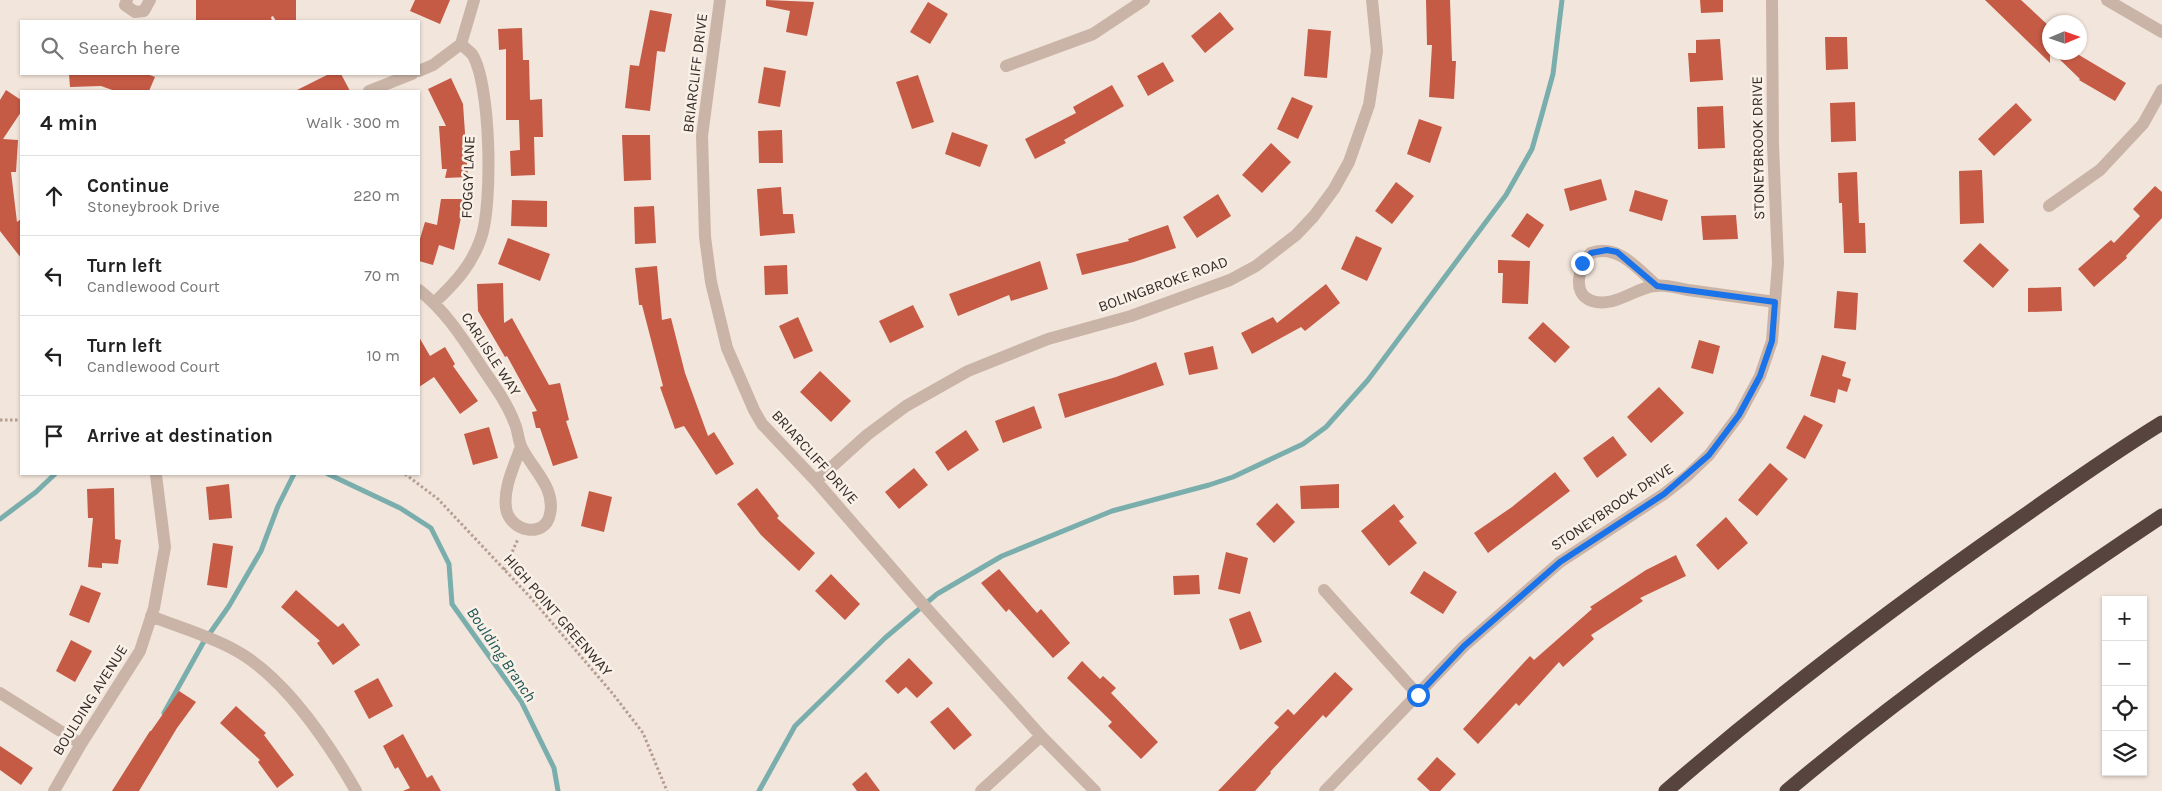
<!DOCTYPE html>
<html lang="en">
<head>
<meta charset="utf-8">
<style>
  :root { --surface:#fff; --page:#f6f6f6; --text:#222; --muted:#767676; --line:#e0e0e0 }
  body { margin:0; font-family:Karla,sans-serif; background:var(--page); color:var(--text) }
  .controls { position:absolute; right:15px; bottom:15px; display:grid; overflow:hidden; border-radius:0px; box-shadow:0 1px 4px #0004 }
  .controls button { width:45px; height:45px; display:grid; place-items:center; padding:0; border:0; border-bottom:1px solid var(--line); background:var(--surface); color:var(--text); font:25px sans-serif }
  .compass { position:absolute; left:2042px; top:15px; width:45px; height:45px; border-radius:50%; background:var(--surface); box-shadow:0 1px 4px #0004; rotate:88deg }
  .stop { position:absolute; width:15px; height:15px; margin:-11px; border:4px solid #1a73e8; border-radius:50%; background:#fff }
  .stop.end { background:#1a73e8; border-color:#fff; box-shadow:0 1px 5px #0008 }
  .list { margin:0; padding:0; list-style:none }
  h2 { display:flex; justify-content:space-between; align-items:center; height:65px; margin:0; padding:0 20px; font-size:21px }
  h2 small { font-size:16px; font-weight:400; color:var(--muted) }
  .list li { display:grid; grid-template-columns:32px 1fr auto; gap:15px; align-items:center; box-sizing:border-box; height:80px; padding:0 20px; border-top:1px solid var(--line) }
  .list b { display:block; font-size:19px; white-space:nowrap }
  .list p { margin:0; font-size:16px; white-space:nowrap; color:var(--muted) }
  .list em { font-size:16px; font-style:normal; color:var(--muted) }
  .icon { flex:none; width:28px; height:28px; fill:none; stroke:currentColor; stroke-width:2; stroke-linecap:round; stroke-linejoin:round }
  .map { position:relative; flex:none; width:2162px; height:791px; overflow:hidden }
  .search { position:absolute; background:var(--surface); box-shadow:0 1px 4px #0004; left:20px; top:20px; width:400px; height:55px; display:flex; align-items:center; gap:12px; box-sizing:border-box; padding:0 18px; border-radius:0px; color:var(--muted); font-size:19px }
  .panel { position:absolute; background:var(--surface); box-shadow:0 1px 4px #0004; left:20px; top:90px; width:400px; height:385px; border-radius:0px }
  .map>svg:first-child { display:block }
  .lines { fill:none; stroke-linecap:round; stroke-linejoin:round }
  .stream { stroke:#7aaead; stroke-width:5 }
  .building { fill:#c55a45 }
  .path { stroke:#b59e91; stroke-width:3; stroke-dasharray:2.5 2.5; stroke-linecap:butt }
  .minor { stroke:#cab4a7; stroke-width:12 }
  .highway { stroke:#57443f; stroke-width:15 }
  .route { stroke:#1a73e8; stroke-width:6 }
  .labels { text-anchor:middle; stroke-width:5; stroke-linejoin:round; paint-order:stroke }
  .street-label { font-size:15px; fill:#362b28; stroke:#f9f0e7 }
  .water-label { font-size:16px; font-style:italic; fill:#1d5757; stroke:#f9f0e7 }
</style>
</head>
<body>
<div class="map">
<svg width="2162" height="791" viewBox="0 0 2162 791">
  <rect width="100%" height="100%" fill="#f2e5db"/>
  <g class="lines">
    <path class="stream" d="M328,474L400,508L431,528L449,564L452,604L521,701L554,768L558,791
      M0,519L36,492L55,474
      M164,713L203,643L229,606L261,551L278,506L294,474
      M759,791L795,726L885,638L937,594L1002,556L1112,511L1209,485L1233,477L1303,444L1326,427L1368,380L1506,195L1532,149L1542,114L1553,74L1562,0"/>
  </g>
  <path class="building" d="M196,0H296V21H276L273,16L271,17L272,21H196Z
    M415,0H450L440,24L410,11Z
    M766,0L814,2L807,36L786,32L790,11L766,6Z
    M1426,0H1450L1452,61H1456L1454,99L1429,97L1432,45H1427Z
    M1700,0H1723V12L1701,13Z
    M1985,0H2021L2050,27V63Z
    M928,2L948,14L930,44L910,32Z
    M650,10L672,14L665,52L657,51L650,111L625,108L630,65L639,66Z
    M1220,12L1234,29L1205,53L1191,36Z
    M522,28L523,60H529L530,100L542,99L543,137H534L535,175L511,176L510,151L520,150L519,120H506V49L499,50L498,29Z
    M1308,29L1331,31L1327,78L1304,76Z
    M1825,37H1847L1848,69L1826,70Z
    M1720,39L1723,80L1690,82L1688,53H1696V40Z
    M2052,52H2074L2126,83L2115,101L2079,80L2080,79Z
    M1163,62L1174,81L1148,96L1137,76Z
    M764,67L786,71L780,107L758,103Z
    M69,74H147L155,77L149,91H115L101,86L70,87Z
    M329,74H341L350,91H295Z
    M918,75L934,122L912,129L896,82Z
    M451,78L463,104L468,177L445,178L447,169H442L439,126H446L428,89Z
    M1112,85L1124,106L1064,140L1066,143L1035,159L1025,139L1076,113L1073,107Z
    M6,90L21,100V112L3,139L18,140L16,172H11L17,222L21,219V258L0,231V100Z
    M1292,97L1313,106L1298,139L1277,129Z
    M1855,102L1856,141L1831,142L1830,103Z
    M2016,103L2032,120L1994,156L1978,139Z
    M1723,106L1725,148L1698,149L1697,107Z
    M1419,119L1442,127L1430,163L1407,154Z
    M782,130L783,163H759L758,131Z
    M952,132L988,145L980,167L945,154Z
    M622,135H650L651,180L624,181Z
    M1271,143L1291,162L1262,193L1242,175Z
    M1982,170L1984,223L1960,224L1959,171Z
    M1857,172L1859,223H1865L1866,253H1844L1842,203H1839L1838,173Z
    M1601,179L1607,200L1570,211L1564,189Z
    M1396,182L1414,196L1392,224L1375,211Z
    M2155,186L2162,192V218L2126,256L2127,258L2094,287L2078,269L2111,240L2114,243L2140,216L2133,209Z
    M781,187L783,214H793L795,233L760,236L757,189Z
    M1635,190L1668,200L1662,221L1629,211Z
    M1218,194L1231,216L1197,238L1183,217Z
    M441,199H465L454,250L439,245L433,265L419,261V242L425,222L437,225Z
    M512,200L547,201V227L511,226Z
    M654,206L656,243L635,244L634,207Z
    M1527,213L1544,225L1529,248L1511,236Z
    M1736,215L1738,239L1703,240L1701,216Z
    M1168,225L1176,248L1134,262L1082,275L1076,254L1129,241L1128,239Z
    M1356,236L1382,248L1367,281L1341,269Z
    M508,238L550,254L540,281L498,264Z
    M1980,243L2009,270L1993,288L1963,261Z
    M1498,260L1530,261L1528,304L1502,303L1503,273H1498Z
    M1040,261L1048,289L1011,301L1009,295L958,316L949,294Z
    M787,265L788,294L765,295L764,266Z
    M657,266L662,320L671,318L685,373L708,436L714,432L734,464L716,475L684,426L675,429L660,387L663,386L642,305H639L635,268Z
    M503,283L504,323L512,318L549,385L560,383L569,420L566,421L578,458L553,466L540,428H536L532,412L537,411L507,356L505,357L478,311L477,284Z
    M1326,284L1340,303L1305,331L1301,327L1252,354L1241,333L1273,317L1277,323Z
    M2061,287L2062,311L2028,312V288Z
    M1837,291L1858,293L1856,330L1834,328Z
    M913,305L924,327L890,343L879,321Z
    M798,317L813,351L794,359L779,326Z
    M1543,322L1570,347L1555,363L1528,338Z
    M419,337L430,356L445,347L455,364L453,366L478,401L460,414L434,377L419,387Z
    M1699,340L1720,346L1713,374L1691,368Z
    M1213,346L1218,369L1189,375L1184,353Z
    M1822,355L1846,362L1842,376L1851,379L1847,392L1838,389L1835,403L1810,396Z
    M1156,362L1164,385L1065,418L1058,394L1116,377Z
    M820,371L851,401L831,422L800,392Z
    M1659,387L1684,413L1651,443L1627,417Z
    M1034,406L1042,428L1003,443L995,421Z
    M1804,415L1823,425L1805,459L1786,448Z
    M489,427L498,458L473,465L464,434Z
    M966,430L979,450L948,471L935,452Z
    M1613,436L1627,455L1597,478L1583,458Z
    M1770,463L1788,479L1757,516L1738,500Z
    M914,468L928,485L899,509L885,492Z
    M1555,472L1570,491L1488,553L1474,533L1512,507Z
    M229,484L232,518L209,520L206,487Z
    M1339,484V508L1301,509L1300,486Z
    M114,488L115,539L121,540L118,564L102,563V568L88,567L93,518H88L87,489Z
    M757,488L779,516L777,518L815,553L799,571L761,535L737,504Z
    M589,491L612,497L604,532L581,526Z
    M1277,503L1295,522L1274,543L1256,524Z
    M1394,504L1404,517L1399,521L1417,543L1389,566L1361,531Z
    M1726,517L1748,543L1718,570L1696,545Z
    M213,543L233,546L227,588L207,585Z
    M1226,552L1248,558L1240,594L1218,589Z
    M1676,555L1686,576L1640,598L1643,601L1591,635L1594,639L1563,667L1559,662L1519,706L1516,703L1478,744L1463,729L1530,656L1534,660L1592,609L1590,607L1646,570Z
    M999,569L1037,613L1041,609L1070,643L1053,658L1009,609L1006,612L981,583Z
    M1424,571L1457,592L1443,614L1410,593Z
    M831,574L860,604L845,620L815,591Z
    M1199,575L1200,594L1174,595L1173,576Z
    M81,585L101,593L89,623L69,615Z
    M296,590L338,627L343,623L360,645L333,665L317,643L320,641L281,607Z
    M1250,611L1262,642L1240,650L1229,619Z
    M71,640L92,651L75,682L56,671Z
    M909,658L933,683L917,698L906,687L898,694L885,681Z
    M1082,661L1100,679L1103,676L1116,688L1111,693L1158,742L1141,759L1108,726L1112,722L1067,678Z
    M1335,672L1353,689L1326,718L1323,715L1270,772L1271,773L1255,791H1218L1279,727L1274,723L1288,709L1294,715Z
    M378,678L393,706L369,719L354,691Z
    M179,691L196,702L177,728L139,791H112L150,731H151Z
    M236,706L266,733L264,735L294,775L277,788L258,762L260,760L220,723Z
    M948,707L972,735L954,750L930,722Z
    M403,734L427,778L432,775L441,791H403L410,788L398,767L395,769L383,746Z
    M0,746L33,768L21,785L0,770Z
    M1437,757L1456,774L1440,791H1430L1417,779Z
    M866,772L880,791H857L852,784Z"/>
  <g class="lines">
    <path class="path" d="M0,420H21
      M405,474L438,499L531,598L613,694L643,733L667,791
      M504,570L518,539"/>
    <path class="minor" d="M127,0L125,5L135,12L144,11L150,0
      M720,0L702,136L705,237L711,282L727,348L754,410L762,424L816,481L921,602L1041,736L1095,791
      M2107,0L2162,32
      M1006,66L1093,34L1144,0
      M419,71L433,65L461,44L474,0
      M369,91L412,74
      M2049,206L2100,170L2143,124L2162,90
      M1657,286C1639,270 1618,243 1591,253C1580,263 1570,294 1592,301C1614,308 1633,289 1654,286C1664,284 1677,288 1688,290C1717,294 1746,298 1775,302
      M419,290C447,312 465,342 485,372C496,388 508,405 515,424C518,431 518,439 521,446C531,468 556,487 550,514C545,540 509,531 506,508C503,487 515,465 521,446
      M435,302C455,283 472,265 481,238C493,205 491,83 472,54C469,51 464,47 461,44
      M816,481L867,435L906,406L968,371L1048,339L1131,316L1230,280L1256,266L1296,235L1314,216L1334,189L1349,162L1369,105L1377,51L1372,0
      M1324,590L1418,695
      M151,616C178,627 207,635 233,649C283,675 328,742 356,791
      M0,693L81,744
      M54,791L81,744L140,651L154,608L165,547L156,475
      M981,791L1041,736
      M1325,791L1464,646L1560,562L1664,494L1687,476L1709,455L1739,415L1760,376L1772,341L1778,263L1773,145L1772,0"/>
    <path class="highway" d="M1666,791C1776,696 1892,608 2011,525C2061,490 2110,455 2162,423
      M1787,791C1906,691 2033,602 2162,516"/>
  </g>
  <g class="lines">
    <path class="route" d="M1418,695L1464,646L1560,562L1664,494L1709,455L1739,415L1760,376L1772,341L1775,302L1657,286L1617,252L1607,250L1591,253L1582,263"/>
  </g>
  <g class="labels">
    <g class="street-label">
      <text transform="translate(695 73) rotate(-83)" y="5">BRIARCLIFF DRIVE</text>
      <text transform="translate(1758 148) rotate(-91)" y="5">STONEYBROOK DRIVE</text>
      <text transform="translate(468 177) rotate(-88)" y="5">FOGGY LANE</text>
      <text transform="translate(1163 284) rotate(-20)" y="5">BOLINGBROKE ROAD</text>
      <text transform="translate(491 354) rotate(57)" y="5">CARLISLE WAY</text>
      <text transform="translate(815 457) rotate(48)" y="5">BRIARCLIFF DRIVE</text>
      <text transform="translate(1612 507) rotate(-34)" y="5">STONEYBROOK DRIVE</text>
      <text transform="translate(558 615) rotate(49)" y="5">HIGH POINT GREENWAY</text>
      <text transform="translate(90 700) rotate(-58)" y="5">BOULDING AVENUE</text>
    </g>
    <g class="water-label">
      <text transform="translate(502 654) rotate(56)" y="6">Boulding Branch</text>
    </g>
  </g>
</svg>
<div class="controls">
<button>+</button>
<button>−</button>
<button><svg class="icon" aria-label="locate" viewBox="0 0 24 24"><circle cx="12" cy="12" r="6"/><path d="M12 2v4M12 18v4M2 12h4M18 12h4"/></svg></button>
<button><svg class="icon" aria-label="layers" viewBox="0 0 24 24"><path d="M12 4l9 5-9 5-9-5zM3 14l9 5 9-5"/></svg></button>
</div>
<svg class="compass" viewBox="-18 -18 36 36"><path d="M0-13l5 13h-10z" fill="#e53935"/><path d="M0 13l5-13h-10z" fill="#767676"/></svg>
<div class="stop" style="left:1418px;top:695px"></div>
<div class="stop end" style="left:1582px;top:263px"></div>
<div class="search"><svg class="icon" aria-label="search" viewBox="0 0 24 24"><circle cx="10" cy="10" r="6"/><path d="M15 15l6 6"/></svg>Search here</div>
<section class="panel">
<h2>4 min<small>Walk · 300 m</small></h2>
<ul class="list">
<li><svg class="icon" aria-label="ahead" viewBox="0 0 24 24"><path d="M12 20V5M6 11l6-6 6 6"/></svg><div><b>Continue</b><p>Stoneybrook Drive</p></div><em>220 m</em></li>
<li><svg class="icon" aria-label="left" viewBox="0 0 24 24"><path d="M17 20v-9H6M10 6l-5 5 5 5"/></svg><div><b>Turn left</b><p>Candlewood Court</p></div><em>70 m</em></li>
<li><svg class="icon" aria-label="left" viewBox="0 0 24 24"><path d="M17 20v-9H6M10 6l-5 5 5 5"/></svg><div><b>Turn left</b><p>Candlewood Court</p></div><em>10 m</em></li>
<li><svg class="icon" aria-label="arrive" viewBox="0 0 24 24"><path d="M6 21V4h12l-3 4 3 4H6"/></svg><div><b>Arrive at destination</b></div></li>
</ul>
</section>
</div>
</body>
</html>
